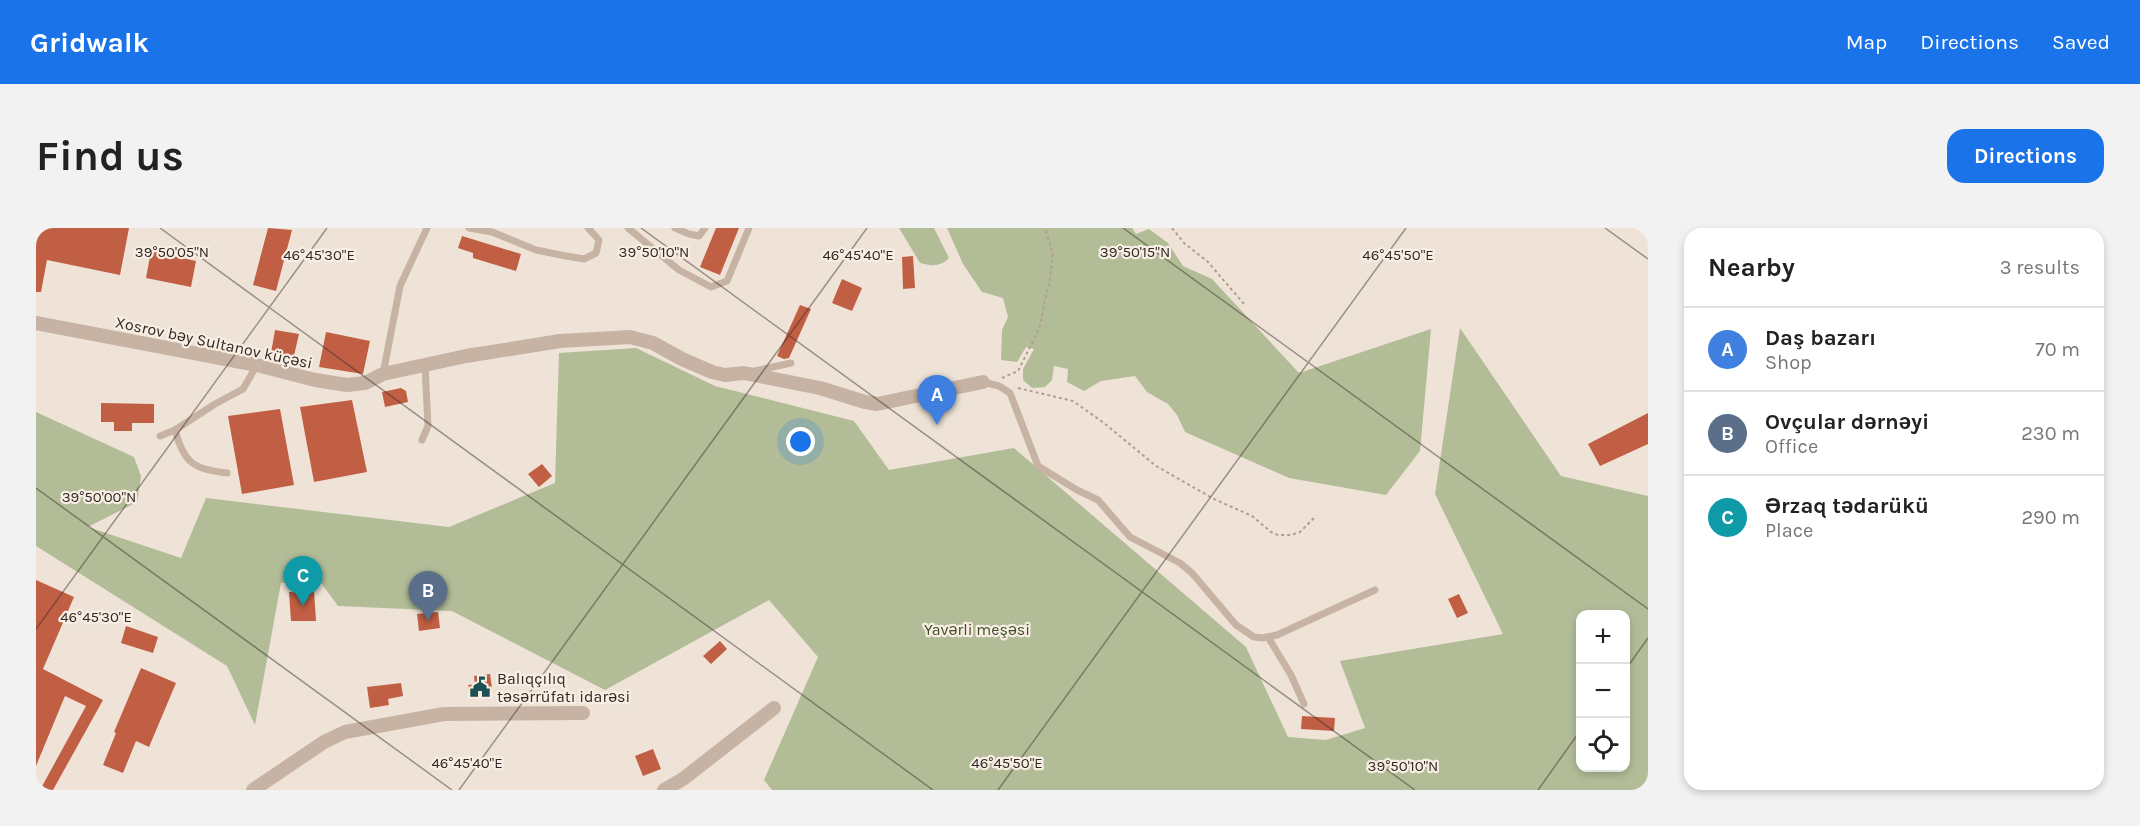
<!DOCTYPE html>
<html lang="en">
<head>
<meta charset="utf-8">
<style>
  :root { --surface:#fff; --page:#f2f2f2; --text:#222; --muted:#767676; --line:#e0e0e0; --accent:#1a73e8 }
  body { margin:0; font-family:Karla,sans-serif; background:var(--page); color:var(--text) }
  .controls { position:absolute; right:18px; bottom:18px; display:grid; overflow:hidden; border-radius:12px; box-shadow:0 3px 9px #0003 }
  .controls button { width:54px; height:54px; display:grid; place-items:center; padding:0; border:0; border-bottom:2px solid var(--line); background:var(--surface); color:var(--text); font:30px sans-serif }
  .you { position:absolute; left:765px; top:214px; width:21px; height:21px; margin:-15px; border:4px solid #fff; border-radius:50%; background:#1a73e8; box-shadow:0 0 0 9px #1a73e833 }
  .badge { display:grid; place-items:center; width:39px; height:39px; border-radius:50%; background:var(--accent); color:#fff; font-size:20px; font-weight:700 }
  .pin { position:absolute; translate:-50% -50px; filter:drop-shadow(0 2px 3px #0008) }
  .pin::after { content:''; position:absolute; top:32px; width:21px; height:18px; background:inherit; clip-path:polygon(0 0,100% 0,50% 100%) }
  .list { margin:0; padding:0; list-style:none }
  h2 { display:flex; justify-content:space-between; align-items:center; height:78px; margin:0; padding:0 24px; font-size:26px }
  h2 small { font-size:20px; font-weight:400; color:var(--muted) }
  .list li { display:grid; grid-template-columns:39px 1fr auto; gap:18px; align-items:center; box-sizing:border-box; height:84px; padding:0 24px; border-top:2px solid var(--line) }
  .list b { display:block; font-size:22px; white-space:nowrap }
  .list p { margin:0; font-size:20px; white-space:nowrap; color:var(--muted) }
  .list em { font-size:20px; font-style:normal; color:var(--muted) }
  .icon { flex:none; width:33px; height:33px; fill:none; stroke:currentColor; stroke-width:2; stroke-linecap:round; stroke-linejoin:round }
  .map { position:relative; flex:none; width:1612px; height:562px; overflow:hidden; border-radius:18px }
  header { display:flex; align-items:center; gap:36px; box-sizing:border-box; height:84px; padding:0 30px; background:var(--accent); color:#fff }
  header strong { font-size:28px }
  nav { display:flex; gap:33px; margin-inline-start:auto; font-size:21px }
  .intro { display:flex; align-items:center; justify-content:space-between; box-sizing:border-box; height:144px; padding:0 36px }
  h1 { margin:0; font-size:42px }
  .button { padding:15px 27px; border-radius:18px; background:var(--accent); color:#fff; font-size:21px; font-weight:700 }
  main { display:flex; gap:36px; padding:0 36px }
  aside { flex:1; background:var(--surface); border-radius:18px; box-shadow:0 3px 9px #0003 }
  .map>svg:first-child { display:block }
  .green { fill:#b2bd98; fill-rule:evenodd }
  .building { fill:#c15f44 }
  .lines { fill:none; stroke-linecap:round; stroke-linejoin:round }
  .path { stroke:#b29d8e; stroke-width:2; stroke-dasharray:3 3; stroke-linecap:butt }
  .lane { stroke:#c7b3a4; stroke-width:7 }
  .street { stroke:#c7b3a4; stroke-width:14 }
  .ticks { fill:none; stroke:#322925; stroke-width:1.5; stroke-opacity:0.45 }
  .labels { text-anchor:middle; stroke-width:4.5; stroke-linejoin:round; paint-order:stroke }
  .street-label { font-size:16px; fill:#322925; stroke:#f8eee3 }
  .park-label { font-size:16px; fill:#434f2a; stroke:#f8eee3 }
  .poi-label { font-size:16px; fill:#322925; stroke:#f8eee3; text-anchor:start }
  .ticks-label { font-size:15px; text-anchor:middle; fill:#322925; stroke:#f8eee3; stroke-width:4.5; stroke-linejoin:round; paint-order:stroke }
</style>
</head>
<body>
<header>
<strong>Gridwalk</strong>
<nav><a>Map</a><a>Directions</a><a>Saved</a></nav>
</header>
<div class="intro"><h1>Find us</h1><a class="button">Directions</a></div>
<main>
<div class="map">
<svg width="1612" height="562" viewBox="0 0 1612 562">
  <rect width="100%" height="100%" fill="#efe3d7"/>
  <path class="green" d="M863,0H898L913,30C905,39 895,38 884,35Z
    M911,0H1096L1100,6L1113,1L1132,15L1147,38L1176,51L1263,145L1395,101L1384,223L1350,267L1253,250L1149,204L1141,187L1132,176L1111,164L1099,148L1065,153L1048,163L1031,154L1032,141L1018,138L1016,152L1009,159L996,160L987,152V141L998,121L990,119L981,134L965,132L966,102L972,89L967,70L946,64L927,36Z
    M1424,100L1525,248L1612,268V562H736L728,552L782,429L733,372L569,462L416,383L302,378L282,351L245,355L219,497L191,438L0,318V184L98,229L105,248L101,274L52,299L145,330L170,270L413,299L519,255L523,125L600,120L679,158L818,193L853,242L978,220L1210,419L1252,509L1290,512L1329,500L1304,433L1467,406L1399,266ZM1544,386H1590V540H1544Z"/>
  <path class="building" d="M0,0H93L84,47L11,32L5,64H0Z
    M232,0L256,2L240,63L217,57Z
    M680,0H703L684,47L664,39Z
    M426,8L485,26L480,43L437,30V25L422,20Z
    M115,23L160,33L155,59L110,50Z
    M877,28L879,60L867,61L866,29Z
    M806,51L826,60L816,83L796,75Z
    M764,77L775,81L753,130L748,131L741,128Z
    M239,102L263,106L256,136L234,131Z
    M290,104L334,113L327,146L283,139Z
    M365,160L370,163L372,174L349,179L346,164Z
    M316,172L331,244L278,254L264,179Z
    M65,175L118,176V195H96V203H78V194H65Z
    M244,181L258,257L206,266L192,188Z
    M1612,185V216L1564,238L1552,216Z
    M506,236L516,248L503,259L492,246Z
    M0,352L38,369L7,441L67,472L17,562H4L50,478L29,468L0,538Z
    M278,363L280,393H255L253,364Z
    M1423,366L1432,385L1421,390L1412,371Z
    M402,384L404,400L383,403L381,386Z
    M90,398L122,409L117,425L85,415Z
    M684,413L691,421L675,436L667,428Z
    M105,440L140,455L113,519L100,513L87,545L67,537L80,505L78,504Z
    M454,446L456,460L453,468L445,469L441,465L433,466L432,457L439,456L438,448Z
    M365,455L367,468L352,471L353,477L334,480L331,459Z
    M1266,488L1299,490L1298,503L1265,501Z
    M617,521L625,541L607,548L599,528Z"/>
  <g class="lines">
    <path class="path" d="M1136,0L1148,15L1172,34L1208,76
      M966,150L982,143L1003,101L1014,50L1017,26L1009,0
      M982,160L1037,173L1068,195L1120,238L1178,271L1216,288L1235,304L1242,307H1255L1264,304L1280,288"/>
    <path class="lane" d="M433,0L456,4L500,22L530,28L548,31L560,25L563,12L552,0
      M592,0L643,42L675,59L691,53L713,0
      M639,0L653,6L663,8L669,0
      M719,143L755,135
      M347,146L364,58L391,0
      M947,154L963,158L974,165L1002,238L1041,262L1062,272L1094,309L1144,335L1156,345L1200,397L1218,409L1226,410L1241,407L1339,362
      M139,202C148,235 157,241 191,245
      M124,208L139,202L179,176L207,161L221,137
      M386,212L392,198L389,137
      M1232,409L1255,447L1268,476"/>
    <path class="street" d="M0,95L221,137L279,152L311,157L329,155L347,146L430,128L524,113L594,109L617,115L646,131L676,144L689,147L708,145L784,160L829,174L841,176L947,154
      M217,562L288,514L309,504L408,486L547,485
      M628,562L647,551L738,480"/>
  </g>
  <path class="ticks" d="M124,0L897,562M605,0L1379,562M1087,0L1612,381M1569,0L1612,31M0,260L416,562M0,401L291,0M1590,441L1612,410M423,562L831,0M962,562L1370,0M1502,562L1544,503"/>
  <defs>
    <g id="civic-bare" transform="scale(1.62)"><path d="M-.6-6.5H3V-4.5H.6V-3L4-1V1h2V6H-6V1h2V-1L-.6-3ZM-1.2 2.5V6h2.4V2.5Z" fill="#1d5052" stroke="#f8eee3" stroke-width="2.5" paint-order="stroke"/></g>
  </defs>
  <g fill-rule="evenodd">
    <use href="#civic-bare" x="444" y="459"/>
  </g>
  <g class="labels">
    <g class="street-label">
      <text transform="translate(178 114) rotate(12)" y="6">Xosrov bəy Sultanov küçəsi</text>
    </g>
    <g class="park-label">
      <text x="941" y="407">Yavərli meşəsi</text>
    </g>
    <g class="poi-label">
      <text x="461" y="456">Balıqçılıq<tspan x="461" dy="18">təsərrüfatı idarəsi</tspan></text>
    </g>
  </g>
  <g class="ticks-label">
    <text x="136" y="29">39°50'05"N</text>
    <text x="618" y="29">39°50'10"N</text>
    <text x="1099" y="29">39°50'15"N</text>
    <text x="822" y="32">46°45'40"E</text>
    <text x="1362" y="32">46°45'50"E</text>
    <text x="283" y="32">46°45'30"E</text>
    <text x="63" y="274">39°50'00"N</text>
    <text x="60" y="394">46°45'30"E</text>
    <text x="431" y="540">46°45'40"E</text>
    <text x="971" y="540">46°45'50"E</text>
    <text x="1367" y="543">39°50'10"N</text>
  </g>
</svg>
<div class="controls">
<button>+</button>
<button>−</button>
<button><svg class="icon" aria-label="locate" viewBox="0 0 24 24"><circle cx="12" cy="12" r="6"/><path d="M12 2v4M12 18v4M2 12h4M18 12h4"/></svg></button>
</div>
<div class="you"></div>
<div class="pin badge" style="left:901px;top:197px;background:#3f7fe0">A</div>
<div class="pin badge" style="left:392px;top:393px;background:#5c6f8a">B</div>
<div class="pin badge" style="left:267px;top:378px;background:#0f9aa8">C</div>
</div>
<aside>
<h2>Nearby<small>3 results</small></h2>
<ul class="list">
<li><span class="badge" style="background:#3f7fe0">A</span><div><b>Daş bazarı</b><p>Shop</p></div><em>70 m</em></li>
<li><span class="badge" style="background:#5c6f8a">B</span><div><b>Ovçular dərnəyi</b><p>Office</p></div><em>230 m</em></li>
<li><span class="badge" style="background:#0f9aa8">C</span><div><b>Ərzaq tədarükü</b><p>Place</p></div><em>290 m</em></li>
</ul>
</aside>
</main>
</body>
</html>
